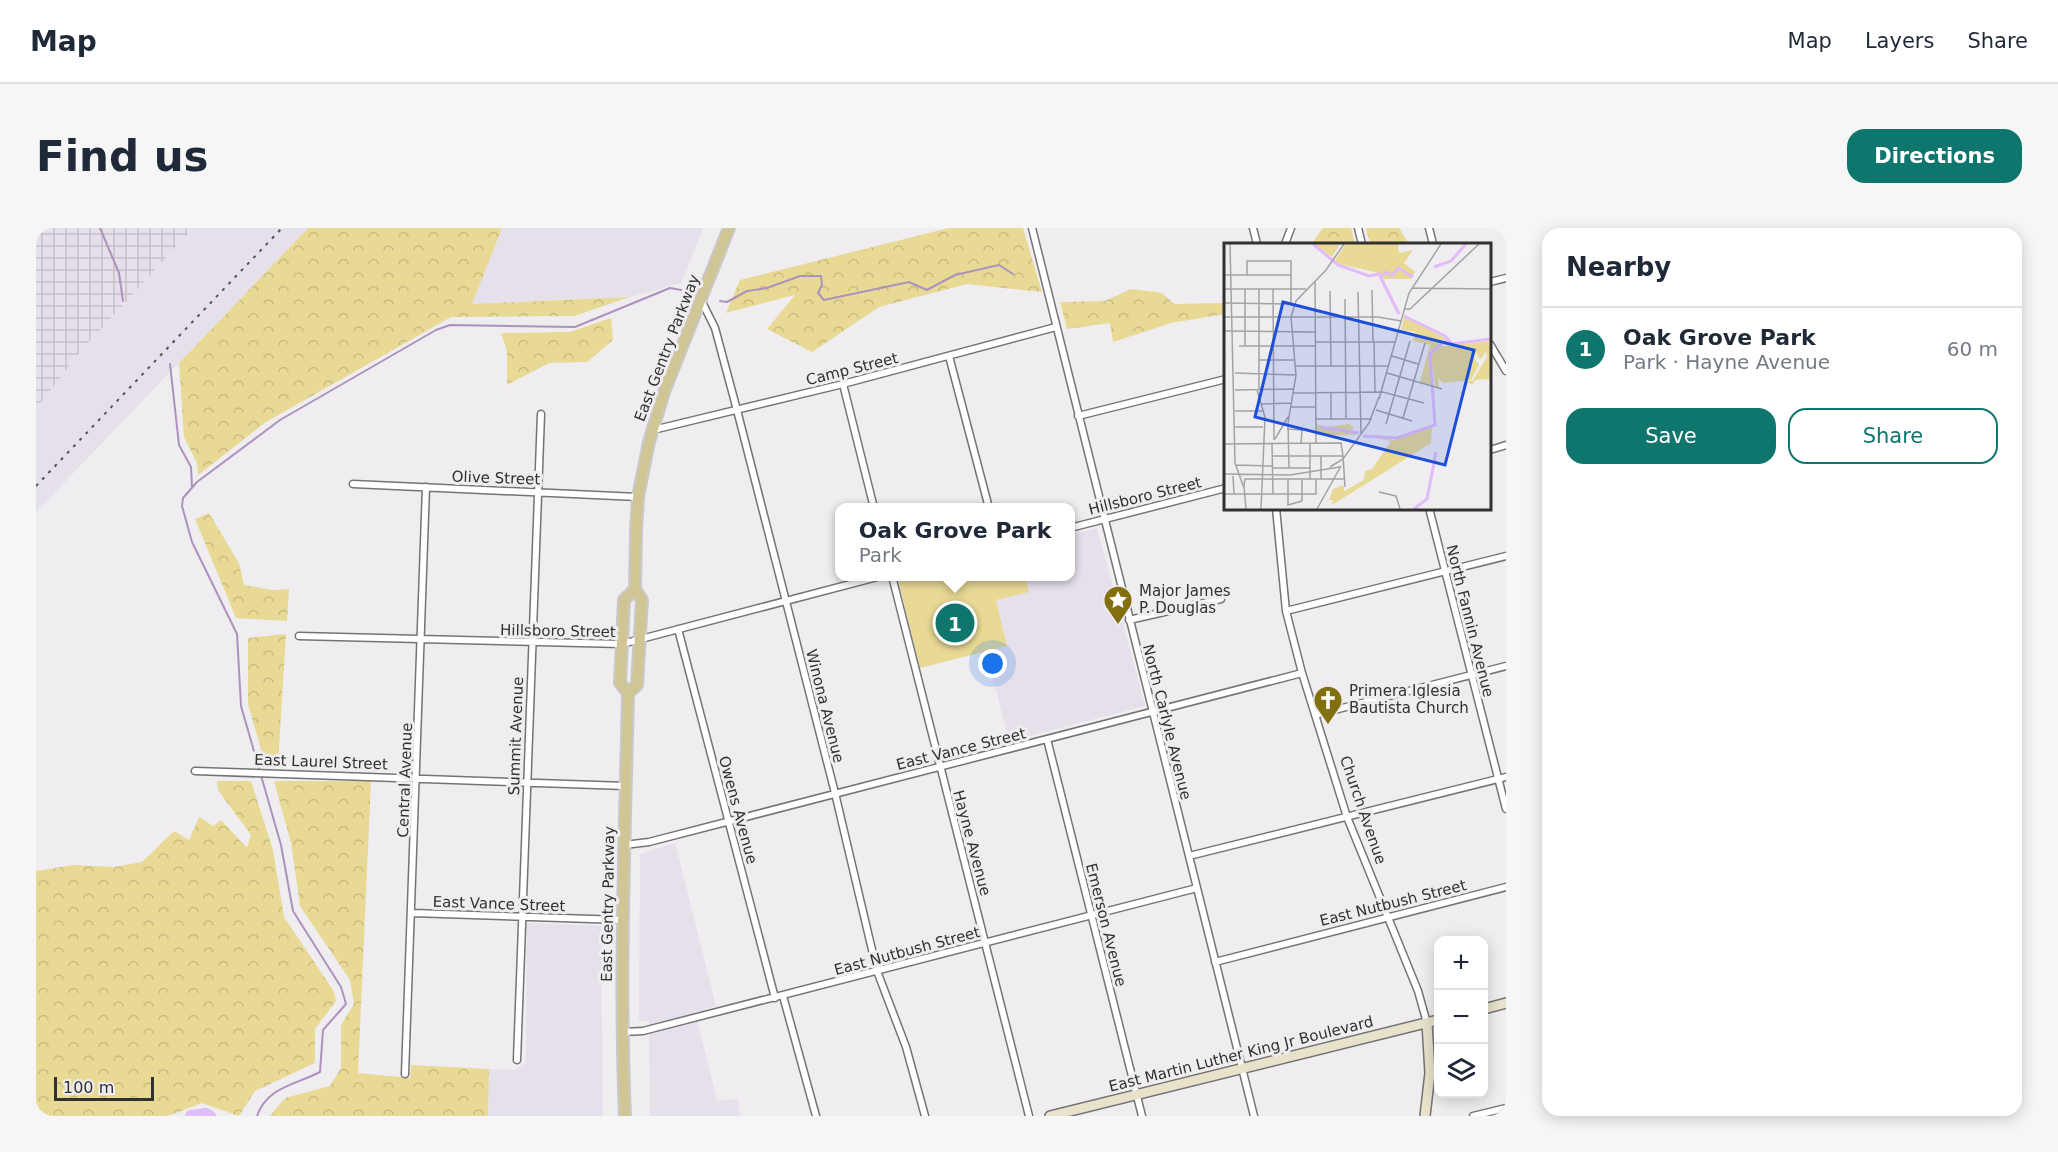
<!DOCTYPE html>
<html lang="en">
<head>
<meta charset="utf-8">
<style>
  :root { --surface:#fff; --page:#f6f6f7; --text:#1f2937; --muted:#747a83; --line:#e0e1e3; --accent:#0f766e }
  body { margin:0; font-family:"DejaVu Sans",sans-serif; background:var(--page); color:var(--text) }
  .controls { position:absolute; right:18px; bottom:18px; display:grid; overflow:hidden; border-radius:12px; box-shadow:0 3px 15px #0003 }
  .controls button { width:54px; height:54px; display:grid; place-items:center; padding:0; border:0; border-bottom:2px solid var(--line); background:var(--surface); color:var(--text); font:30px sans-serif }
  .scale { position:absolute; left:18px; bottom:15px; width:100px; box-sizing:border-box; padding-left:6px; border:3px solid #323132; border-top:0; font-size:16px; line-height:21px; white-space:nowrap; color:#323132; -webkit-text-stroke:4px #efedf0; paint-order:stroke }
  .you { position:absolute; left:957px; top:436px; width:21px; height:21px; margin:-15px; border:4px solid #fff; border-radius:50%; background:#1a73e8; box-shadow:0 0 0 9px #1a73e833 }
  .badge { display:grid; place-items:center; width:39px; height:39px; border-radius:50%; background:var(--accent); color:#fff; font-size:20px; font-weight:700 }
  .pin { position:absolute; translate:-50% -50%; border:3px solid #fff; box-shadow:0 2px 6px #0006 }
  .popup { position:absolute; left:799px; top:275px; width:240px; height:78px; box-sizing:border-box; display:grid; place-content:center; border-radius:12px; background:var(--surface); filter:drop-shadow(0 2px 4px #0005); font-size:20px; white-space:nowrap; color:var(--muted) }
  .popup b { font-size:22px; color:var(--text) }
  .popup::after { content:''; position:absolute; left:50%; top:100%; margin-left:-12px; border:12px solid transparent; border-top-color:var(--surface) }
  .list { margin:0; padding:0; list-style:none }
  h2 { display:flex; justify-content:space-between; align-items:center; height:78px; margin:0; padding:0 24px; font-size:26px }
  h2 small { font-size:20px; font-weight:400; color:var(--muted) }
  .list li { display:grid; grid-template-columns:39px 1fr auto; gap:18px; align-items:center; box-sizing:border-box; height:84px; padding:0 24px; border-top:2px solid var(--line) }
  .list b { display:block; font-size:22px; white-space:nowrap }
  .list p { margin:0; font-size:20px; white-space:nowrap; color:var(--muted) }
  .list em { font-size:20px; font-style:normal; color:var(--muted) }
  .actions { display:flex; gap:12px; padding:18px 24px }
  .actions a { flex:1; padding:14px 0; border:2px solid var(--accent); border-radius:18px; text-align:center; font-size:21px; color:var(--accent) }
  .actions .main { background:var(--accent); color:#fff }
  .icon { flex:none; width:33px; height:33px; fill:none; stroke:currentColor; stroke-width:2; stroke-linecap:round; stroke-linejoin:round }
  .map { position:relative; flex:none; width:1470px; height:888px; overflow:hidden; border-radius:18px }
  header { display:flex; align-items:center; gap:36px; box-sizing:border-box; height:84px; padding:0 30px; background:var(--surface); border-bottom:2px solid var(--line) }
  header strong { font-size:28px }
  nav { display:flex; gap:33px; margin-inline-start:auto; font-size:21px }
  .intro { display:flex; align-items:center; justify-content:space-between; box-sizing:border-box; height:144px; padding:0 36px }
  h1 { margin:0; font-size:42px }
  .button { padding:15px 27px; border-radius:18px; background:var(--accent); color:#fff; font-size:21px; font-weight:700 }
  main { display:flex; gap:36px; padding:0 36px }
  aside { flex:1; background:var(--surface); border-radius:18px; box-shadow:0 3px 15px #0003 }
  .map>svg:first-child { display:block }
  .built { fill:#e6e0ea }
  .industrial { fill:url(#industrial-grid) }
  .forest { fill:url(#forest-crowns) }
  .green { fill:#e8d995 }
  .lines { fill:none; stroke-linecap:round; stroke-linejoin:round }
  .stream { stroke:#ac92bd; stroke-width:2 }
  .river { stroke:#e0bcf8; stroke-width:12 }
  .street-casing { stroke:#757376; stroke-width:9 }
  .secondary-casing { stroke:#757376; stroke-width:12 }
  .primary-casing { stroke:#cac9ca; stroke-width:14 }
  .street { stroke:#fff; stroke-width:6 }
  .secondary { stroke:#e7e2ca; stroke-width:9 }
  .primary { stroke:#d0c595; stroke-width:10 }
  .rail { stroke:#545354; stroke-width:2; stroke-dasharray:3 6; stroke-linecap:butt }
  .labels { text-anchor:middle; stroke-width:6; stroke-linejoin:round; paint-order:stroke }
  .street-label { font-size:15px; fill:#323132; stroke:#efedf0 }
  .poi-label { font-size:15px; fill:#323132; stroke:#efedf0; text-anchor:start }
  .inset-river { fill:none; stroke:#e0bcf8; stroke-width:3 }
  .inset-road { fill:none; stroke:#a3a2a4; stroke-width:1.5 }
  .view { fill:#1d4ed8; fill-opacity:0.15; stroke:#1d4ed8; stroke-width:3 }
  .inset-edge { fill:none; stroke:#323132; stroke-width:3 }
</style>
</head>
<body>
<header>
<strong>Map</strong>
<nav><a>Map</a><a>Layers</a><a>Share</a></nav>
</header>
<div class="intro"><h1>Find us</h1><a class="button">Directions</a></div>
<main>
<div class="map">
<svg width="1470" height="888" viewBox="0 0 1470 888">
  <defs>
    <pattern id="industrial-grid" width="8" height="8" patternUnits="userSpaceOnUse" patternTransform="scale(1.5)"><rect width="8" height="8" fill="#e6e0ea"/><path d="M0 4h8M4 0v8" fill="none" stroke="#c6c1c9"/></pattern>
    <pattern id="forest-crowns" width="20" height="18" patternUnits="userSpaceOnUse" patternTransform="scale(1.5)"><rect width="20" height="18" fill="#e8d995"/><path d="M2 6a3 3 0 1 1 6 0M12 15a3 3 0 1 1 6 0" fill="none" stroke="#c7bb81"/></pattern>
  </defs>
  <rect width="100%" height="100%" fill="#efedf0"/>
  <path class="built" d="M157,0H272L0,284V181L44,124Z
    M466,0H667L645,55L594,69L435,76Z
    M1061,300L1109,478L973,513L950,423L971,417L960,372L992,364L989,349L1034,348L1035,307Z
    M639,615L680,778L659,784L681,872L702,871L704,888H614L613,793H603L604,626Z
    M491,695L565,698L567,888H452L453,841L479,842L490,834Z"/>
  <path class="industrial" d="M0,0H157L44,124L0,181Z"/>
  <path class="forest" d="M272,0H466L436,76L594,69L538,88L415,89L230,194L162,247L161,235L148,209L143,135Z
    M913,0H987L1006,64L931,56L843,79L776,124L731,101L759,67L690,85L704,52Z
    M1287,0H1315L1319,16H1275Z
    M1330,0H1363L1373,16H1334Z
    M1095,61L1126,65L1138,76L1189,75V86L1135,95L1077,114L1074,95L1031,101L1024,74L1069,73Z
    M575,90L577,112L551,134L513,135L471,157V123L465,105L534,104Z
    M173,285L203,335L208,357L237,362L253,361L251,393L200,390L159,291Z
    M250,406L242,537L229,535L212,476V410Z
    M181,553H215L237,622L248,689L297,762L300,773L279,801V835L219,863L203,888L166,875L132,888H0V643L37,637L78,639L106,634L138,603L153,612L163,589L177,598L185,592L211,620L215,607L182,562Z
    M238,553H335L322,845L374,850L375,837L453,841L452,888H234L249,870L294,858L305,840V797L318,776L314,752L264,678L255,615Z"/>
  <path class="green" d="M873,348L989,349L993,364L960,372L971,418L884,440L862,351Z"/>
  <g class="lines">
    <path class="stream" d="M64,0L83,45L87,73
      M684,73L691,74L711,63L731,60L764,48H785L786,57L782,65L788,72L873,54L891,62L919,47L963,37L977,46
      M134,136L143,217L155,239L156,259
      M221,888C231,859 259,857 284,844L287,802L310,776L305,759L257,683L245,617L205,478L201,406L156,314L146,278L147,270L161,254L244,192L400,102L414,97L539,99L634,60L645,62"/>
    <path class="river" d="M155,888L170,886L174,888"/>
    <g class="street-casing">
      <path id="street" d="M996,0L1218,888
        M1217,0L1221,16
        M1322,0L1326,16
        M1393,0L1397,16
        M1249,16L1255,0
        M1454,54L1470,50
        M666,74L679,100L701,182L799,565L841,743L870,819L889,888
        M1454,116L1470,143
        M913,128L953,280
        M807,156L838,280
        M1042,188L1190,151
        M617,202L807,156L1020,99
        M1454,222L1470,217
        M317,256L602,269
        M1240,280L1250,383L1266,445L1311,589L1382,763L1391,795
        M1393,280L1470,581
        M1034,300L1190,260
        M856,348L993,888
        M1250,383L1470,328
        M1093,392L1185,371
        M642,401L739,770
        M263,408L586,416L845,348
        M1279,487L1470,438
        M1011,511L1106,888
        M159,543L590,558
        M588,617L613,614L1266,445
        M1153,628L1470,549
        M377,685L586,692
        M1179,734L1470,659
        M747,768L780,888
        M586,804L607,803L1161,660
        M481,832L505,186
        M369,846L390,259
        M1437,888L1470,880"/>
    </g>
    <g class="secondary-casing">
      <path id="secondary" d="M1448,781L1470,775
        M1014,888L1402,792
        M1389,888L1394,845L1391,795"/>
    </g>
    <g class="primary-casing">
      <path id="primary" d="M592,465L601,457L606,372L599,361L600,303L602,269L613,214L628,164L693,0
        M589,888C583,747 589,606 592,465L584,455L588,372L599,361"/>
    </g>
    <use href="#street" class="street"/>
    <use href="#secondary" class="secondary"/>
    <use href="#primary" class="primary"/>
    <path class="rail" d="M0,258L246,0"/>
  </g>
  <defs>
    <g id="sight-pin" transform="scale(1.5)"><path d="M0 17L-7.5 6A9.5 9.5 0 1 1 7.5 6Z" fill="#826f0e" stroke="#efedf0"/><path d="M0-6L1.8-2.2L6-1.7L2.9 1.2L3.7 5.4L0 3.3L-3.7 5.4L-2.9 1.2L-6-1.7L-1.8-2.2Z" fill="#fff"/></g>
    <g id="church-pin" transform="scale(1.5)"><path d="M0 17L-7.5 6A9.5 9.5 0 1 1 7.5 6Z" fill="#826f0e" stroke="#efedf0"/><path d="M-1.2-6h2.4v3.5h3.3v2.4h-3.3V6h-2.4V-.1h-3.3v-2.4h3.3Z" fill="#fff"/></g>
  </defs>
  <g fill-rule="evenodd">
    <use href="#sight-pin" x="1082" y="372"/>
    <use href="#church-pin" x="1292" y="472"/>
  </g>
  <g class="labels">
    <g class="street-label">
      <text transform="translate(631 120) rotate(-69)" y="5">East Gentry Parkway</text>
      <text transform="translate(816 141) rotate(-14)" y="5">Camp Street</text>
      <text transform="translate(460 250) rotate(2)" y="5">Olive Street</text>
      <text transform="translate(1109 268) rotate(-14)" y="5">Hillsboro Street</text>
      <text transform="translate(1434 393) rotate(76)" y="5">North Fannin Avenue</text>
      <text transform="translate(522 403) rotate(1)" y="5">Hillsboro Street</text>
      <text transform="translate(789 478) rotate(76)" y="5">Winona Avenue</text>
      <text transform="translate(1131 494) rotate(76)" y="5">North Carlyle Avenue</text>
      <text transform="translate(480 508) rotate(-88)" y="5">Summit Avenue</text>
      <text transform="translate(925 521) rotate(-14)" y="5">East Vance Street</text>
      <text transform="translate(285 534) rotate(2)" y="5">East Laurel Street</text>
      <text transform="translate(369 552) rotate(-88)" y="5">Central Avenue</text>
      <text transform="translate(702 582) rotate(75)" y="5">Owens Avenue</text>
      <text transform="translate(1327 582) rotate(71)" y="5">Church Avenue</text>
      <text transform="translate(936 615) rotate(75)" y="5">Hayne Avenue</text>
      <text transform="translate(1357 675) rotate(-14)" y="5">East Nutbush Street</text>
      <text transform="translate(463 676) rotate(2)" y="5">East Vance Street</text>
      <text transform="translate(572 676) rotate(-89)" y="5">East Gentry Parkway</text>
      <text transform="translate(1070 697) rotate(76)" y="5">Emerson Avenue</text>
      <text transform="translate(871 723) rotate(-15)" y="5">East Nutbush Street</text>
      <text transform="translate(1205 826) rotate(-14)" y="5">East Martin Luther King Jr Boulevard</text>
    </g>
    <g class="poi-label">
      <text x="1103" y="368">Major James<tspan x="1103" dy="17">P. Douglas</tspan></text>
      <text x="1313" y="468">Primera Iglesia<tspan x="1313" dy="17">Bautista Church</tspan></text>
    </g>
  </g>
  <g transform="translate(1188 15)">
    <rect width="267" height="267" fill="#efedf0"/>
    <path d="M90,1H116L108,14ZM122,1H174L175,10L189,7L180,20L191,29L187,36H160L155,30L115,21L111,17ZM180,74L221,95L205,111L208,142L196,139L206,102L189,98L192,89L177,87ZM267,98V140L265,136L251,137L249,141L241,140L249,137L263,114L262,109L257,116L254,115L253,109L250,115L255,122L247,137L219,140L214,135L215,144L211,143L207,112L212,104ZM93,181L102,184L125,181L130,185L126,188H134L132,192H93ZM208,184L207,200L108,262L109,257H105L109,246L120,242V248L140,237L141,228L148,226L167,198L146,194L170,197Z" fill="#e8d995"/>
    <path class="inset-river" d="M89,1L114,22L145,33L155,31L175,71M210,24L227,18L242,1M157,34L162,29L168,33L174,25L189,34M180,73L221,93L228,101L267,96M96,184L135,190M139,193L173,195L211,182L206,111L223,96M190,266L203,256L212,209"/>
    <path class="inset-road" d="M6,1L11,220L20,245M0,32H67M23,32V18H67V60M91,38L92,201M188,45L267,46M0,46H82M35,46V146M49,46L50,197M148,47L149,98M106,48L107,123M134,49L137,190M121,56L122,175M0,60L69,61M180,66H186L255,1M0,74H154L177,78M67,74L72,58L102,27L120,1M0,88L92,89M150,98L151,149M92,99H171M15,103H92M21,103V46M168,113L194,121M35,117H71M71,123H165M11,130L72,132M163,130L218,146M11,147L69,146M33,147L41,174L37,266M107,149V176M69,150L159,149L200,160M155,156L185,50L217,1M37,161L67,160M66,164H92M152,167L188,178M11,168H39M179,175L201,100M92,176H148M162,181L186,98M11,184H39M63,186L78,187L77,201M51,196L64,174M0,201L117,200L119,213M48,201L49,251M86,201V236M48,213H119L121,244M97,213V236M12,222L48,223M106,224L119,216L145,180L155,154M48,225H86M65,225L64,180L72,132L67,74M0,231L66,232L116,224M9,233L10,251M64,236V262L78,258M78,236V258M20,243L21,236H121M20,243L22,266M155,249L172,253L176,266M0,251H92V236M93,266L117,223"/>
    <path class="view" d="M59,59L250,107L221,222L31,174Z"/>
    <rect width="267" height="267" class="inset-edge"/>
  </g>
</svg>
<div class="controls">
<button>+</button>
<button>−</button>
<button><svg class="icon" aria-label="layers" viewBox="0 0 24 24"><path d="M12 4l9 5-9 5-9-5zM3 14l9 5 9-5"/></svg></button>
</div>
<div class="scale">100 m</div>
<div class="you"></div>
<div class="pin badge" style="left:919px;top:395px">1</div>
<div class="popup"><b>Oak Grove Park</b>Park</div>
</div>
<aside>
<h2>Nearby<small></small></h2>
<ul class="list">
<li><span class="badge">1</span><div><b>Oak Grove Park</b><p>Park · Hayne Avenue</p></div><em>60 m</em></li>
</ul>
<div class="actions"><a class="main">Save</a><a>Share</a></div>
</aside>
</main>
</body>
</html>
